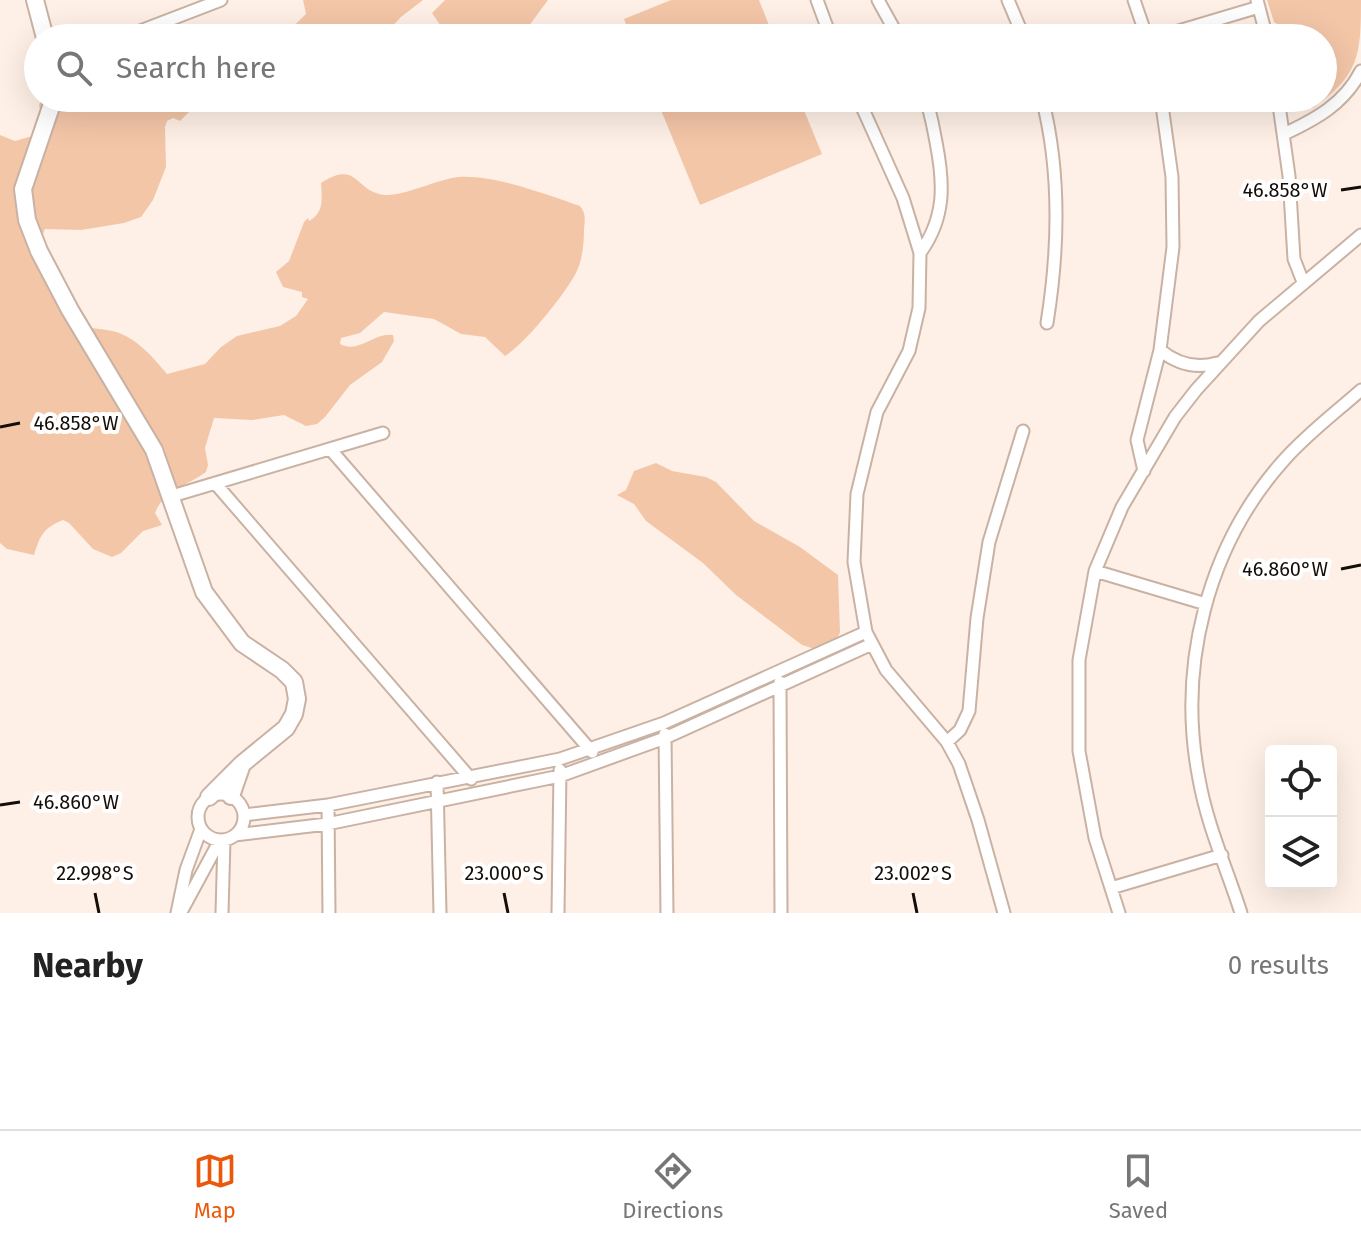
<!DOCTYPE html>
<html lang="en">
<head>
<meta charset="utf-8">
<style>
  :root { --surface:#fff; --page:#f6f6f6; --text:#222; --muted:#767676; --line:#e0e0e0; --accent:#ea580c }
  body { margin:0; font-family:"Fira Sans",sans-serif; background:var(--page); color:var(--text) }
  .controls { position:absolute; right:24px; bottom:24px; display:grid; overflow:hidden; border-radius:8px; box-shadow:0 8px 32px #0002 }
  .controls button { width:72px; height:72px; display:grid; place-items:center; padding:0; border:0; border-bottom:2px solid var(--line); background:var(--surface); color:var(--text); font:40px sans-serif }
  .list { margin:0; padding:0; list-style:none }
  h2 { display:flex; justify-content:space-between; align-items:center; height:104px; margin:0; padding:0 32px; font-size:34px }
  h2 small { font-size:26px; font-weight:400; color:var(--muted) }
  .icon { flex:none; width:44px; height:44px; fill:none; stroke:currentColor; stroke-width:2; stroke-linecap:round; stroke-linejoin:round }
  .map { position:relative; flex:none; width:1361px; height:913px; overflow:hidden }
  .search { position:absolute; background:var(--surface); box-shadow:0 8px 32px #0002; left:24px; right:24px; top:24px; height:88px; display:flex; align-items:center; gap:20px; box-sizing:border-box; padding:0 28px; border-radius:44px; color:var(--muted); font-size:30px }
  .sheet { height:216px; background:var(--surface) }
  nav { display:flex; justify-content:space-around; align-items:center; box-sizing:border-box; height:112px; border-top:2px solid var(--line); background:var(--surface); font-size:22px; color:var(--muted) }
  nav a { display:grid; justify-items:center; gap:4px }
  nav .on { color:var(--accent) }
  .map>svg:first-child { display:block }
  .green { fill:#f4c6a8 }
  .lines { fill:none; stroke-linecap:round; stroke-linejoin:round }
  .street-casing { stroke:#c9b2a3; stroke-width:15 }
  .secondary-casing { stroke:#c9b2a3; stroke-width:20 }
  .street { stroke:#fff; stroke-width:11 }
  .secondary { stroke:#fff; stroke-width:16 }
  .ticks { fill:none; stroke:#150d08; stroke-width:3 }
  .ticks-label { font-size:20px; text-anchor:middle; fill:#150d08; stroke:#fff; stroke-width:8; stroke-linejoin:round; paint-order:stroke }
</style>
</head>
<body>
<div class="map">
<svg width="1361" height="913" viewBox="0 0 1361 913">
  <rect width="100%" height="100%" fill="#fef0e6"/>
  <path class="green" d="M303,0H423L401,17L381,38H281L306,14Z
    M445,0H548L520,38H449L432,13Z
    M671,0H759L774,38H631L624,19Z
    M1267,0H1361C1361,54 1360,75 1313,108L1299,107L1292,98H1323V38H1288L1286,30L1274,22Z
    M41,98H60L56,109L61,111L85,98H271L264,109L239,99L196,105L180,121L173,118L167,121L165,127L166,167L153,200L141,217L124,223L81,230L45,229C25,278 54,285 74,323C90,329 97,328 112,331C135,336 152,356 167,374L205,364L221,347L237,336L280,326L296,316L308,299L302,297V292L283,287L276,272L289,261L304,222L308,218L309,221C324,213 322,199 321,183C359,158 355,194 387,195C407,195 438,179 459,177C493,174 548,195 580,206C586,213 585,220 584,229C584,241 583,254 579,266C572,287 524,345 505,356L485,337L461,334L434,319L384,312L360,333L341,338L340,344C359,354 374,332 393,335L394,341L382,362L350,385L325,417L317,424L306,426L284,415L252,420L214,418L205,448L208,465L206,472C188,485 163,491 155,513L162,525L143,531L121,553L112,557L93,549L69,523L63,520C43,528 40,536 34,555L7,549L0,543V135L15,141L32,136L29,156L46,124L39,106Z
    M656,98H799L822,154L700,205Z
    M656,463L672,471L706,477L716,482L754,521L800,547L838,575L840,632L831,654L802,645L736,595L703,563L646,521L634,504L617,495L626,490L634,471Z"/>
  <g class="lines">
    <g class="street-casing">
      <path id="street" d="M817,0L831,38
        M878,0L899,38
        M1008,0L1024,38
        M1134,0L1147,38
        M1257,0L1267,38
        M122,38L221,0
        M1155,38L1259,7
        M858,98L903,198L920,253L919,308L909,351L877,412L857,494L854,562L866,632L886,670L947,742L959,764L978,820L1004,913
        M1042,98C1061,172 1059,248 1047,323
        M1278,98L1289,176L1294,259L1303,282
        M928,105L951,98
        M1284,134C1316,119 1344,104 1361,71
        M920,253C946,217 944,183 936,142C933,127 931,112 925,98
        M1160,350C1177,364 1196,369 1217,363
        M331,450L592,752
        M1144,471L1137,440L1160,350L1173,247L1172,177L1161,98
        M215,483L471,779
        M172,496L383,433
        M1095,571L1206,604
        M780,682L781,913
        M665,734L667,913
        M947,742L960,730L969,711L977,618L989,542L1023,431
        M437,782L440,913
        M198 817a23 23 0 1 1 46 0a23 23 0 1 1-46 0Z
        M328,805L329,913
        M244,815L328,805L560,759L664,723L866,632
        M235,835L327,824L560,776L665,738L872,644
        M1111,888L1222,855
        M181,912L220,840
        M177,913L186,870L201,829
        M222,913L224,840
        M558,913L560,770
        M1119,913L1095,838L1079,751V660L1095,571L1122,507L1175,417L1196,390L1259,321L1361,235
        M1241,913C1227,869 1207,825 1199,779C1177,667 1207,546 1284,460C1307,434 1335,413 1361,390"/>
    </g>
    <g class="secondary-casing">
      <path id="secondary" d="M35,0L45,38
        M54,98L23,189L27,220L39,251L70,310L154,450L204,592L242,643L282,670L294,682L297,699L294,714L286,728L242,764L209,797
        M231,796L241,767"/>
    </g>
    <use href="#street" class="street"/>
    <use href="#secondary" class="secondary"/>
  </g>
  <path class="ticks" d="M1341,190L1361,187M0,427L20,423M1341,569L1361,565M0,805L20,802M95,893L99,913M504,893L508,913M913,893L917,913"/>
  <g class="ticks-label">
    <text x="1285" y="197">46.858°W</text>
    <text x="76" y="430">46.858°W</text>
    <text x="1285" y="576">46.860°W</text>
    <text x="76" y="809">46.860°W</text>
    <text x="95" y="880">22.998°S</text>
    <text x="504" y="880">23.000°S</text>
    <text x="913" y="880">23.002°S</text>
  </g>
</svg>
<div class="controls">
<button><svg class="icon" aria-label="locate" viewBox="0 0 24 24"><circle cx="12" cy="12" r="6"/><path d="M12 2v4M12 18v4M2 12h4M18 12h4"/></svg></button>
<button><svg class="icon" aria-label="layers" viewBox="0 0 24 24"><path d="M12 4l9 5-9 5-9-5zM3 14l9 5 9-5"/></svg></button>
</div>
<div class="search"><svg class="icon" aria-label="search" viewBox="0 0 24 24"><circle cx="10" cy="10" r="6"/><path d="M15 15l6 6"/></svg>Search here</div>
</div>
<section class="sheet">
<h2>Nearby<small>0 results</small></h2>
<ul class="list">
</ul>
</section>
<nav>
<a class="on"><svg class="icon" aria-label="map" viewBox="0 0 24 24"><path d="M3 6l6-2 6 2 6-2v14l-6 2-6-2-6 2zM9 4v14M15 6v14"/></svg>Map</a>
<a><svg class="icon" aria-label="directions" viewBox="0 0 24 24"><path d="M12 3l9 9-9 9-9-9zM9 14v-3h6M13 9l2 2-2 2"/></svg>Directions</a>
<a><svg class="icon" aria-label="saved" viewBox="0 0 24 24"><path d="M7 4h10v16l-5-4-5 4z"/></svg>Saved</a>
</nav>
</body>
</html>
